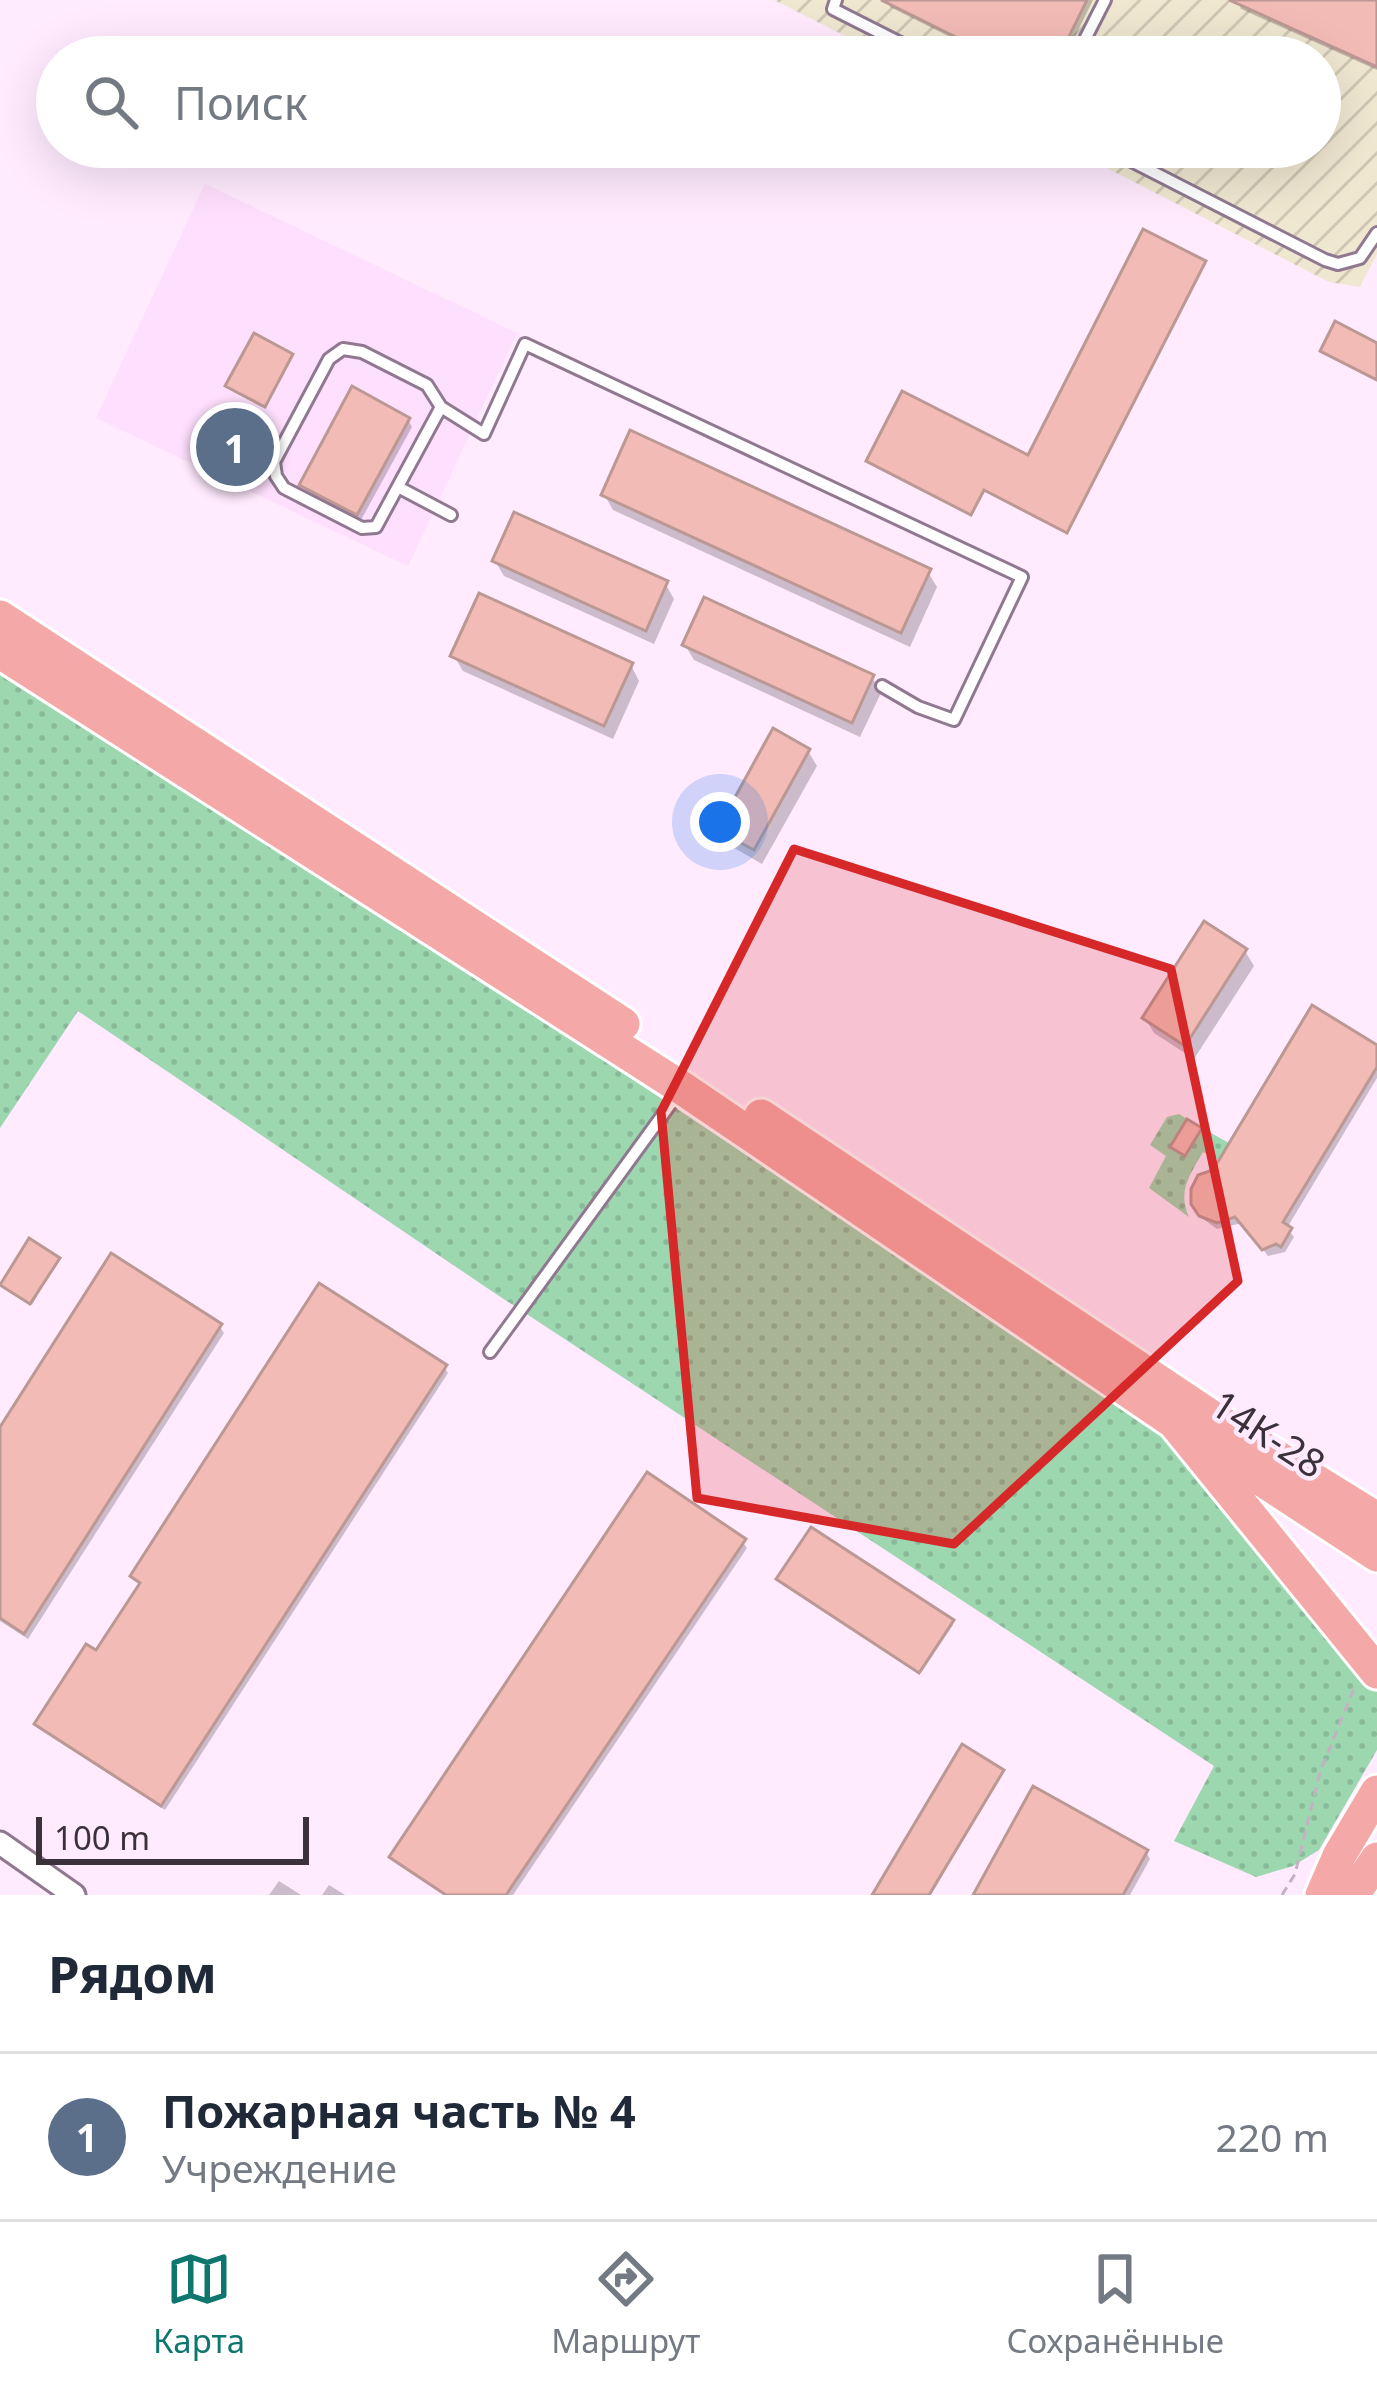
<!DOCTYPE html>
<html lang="ru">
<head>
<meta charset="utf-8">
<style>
  :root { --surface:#fff; --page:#f6f6f7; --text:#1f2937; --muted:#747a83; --line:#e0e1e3; --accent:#0f766e }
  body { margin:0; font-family:"Noto Sans",sans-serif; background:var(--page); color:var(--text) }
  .scale { position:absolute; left:36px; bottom:30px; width:273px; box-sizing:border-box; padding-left:12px; border:6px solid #3a313a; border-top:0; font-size:33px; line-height:42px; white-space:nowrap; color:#3a313a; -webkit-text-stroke:9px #ffeafe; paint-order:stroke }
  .you { position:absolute; left:720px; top:822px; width:42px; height:42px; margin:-30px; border:9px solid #fff; border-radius:50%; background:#1a73e8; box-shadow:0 0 0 18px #1a73e833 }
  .badge { display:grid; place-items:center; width:78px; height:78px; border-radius:50%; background:var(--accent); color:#fff; font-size:39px; font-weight:700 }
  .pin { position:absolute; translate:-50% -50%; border:6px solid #fff; box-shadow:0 3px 12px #0006 }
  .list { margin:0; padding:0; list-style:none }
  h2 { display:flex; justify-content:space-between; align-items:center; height:156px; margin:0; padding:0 48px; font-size:51px }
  h2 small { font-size:39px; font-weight:400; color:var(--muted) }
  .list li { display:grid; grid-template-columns:78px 1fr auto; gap:36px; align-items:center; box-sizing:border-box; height:168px; padding:0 48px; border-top:3px solid var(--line) }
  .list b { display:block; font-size:45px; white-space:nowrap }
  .list p { margin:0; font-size:39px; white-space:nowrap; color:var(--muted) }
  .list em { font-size:39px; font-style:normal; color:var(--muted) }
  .icon { flex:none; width:66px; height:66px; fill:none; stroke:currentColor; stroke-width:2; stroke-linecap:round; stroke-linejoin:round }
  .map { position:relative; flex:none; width:1377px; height:1895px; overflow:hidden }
  .search { position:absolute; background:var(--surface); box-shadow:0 12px 48px #0002; left:36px; right:36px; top:36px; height:132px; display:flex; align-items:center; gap:30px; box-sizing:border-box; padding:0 42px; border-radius:66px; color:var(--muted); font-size:45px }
  .sheet { height:324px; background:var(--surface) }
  nav { display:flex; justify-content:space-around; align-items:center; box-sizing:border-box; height:168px; border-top:3px solid var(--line); background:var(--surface); font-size:33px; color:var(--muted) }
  nav a { display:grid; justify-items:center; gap:6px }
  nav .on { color:var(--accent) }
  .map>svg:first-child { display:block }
  .built { fill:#fedffd }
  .industrial { fill:url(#industrial-furrows) }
  .grass { fill:url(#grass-dots) }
  .shadow { fill:#0003 }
  .building { fill:#f3bbb5; stroke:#bb9894; stroke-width:3 }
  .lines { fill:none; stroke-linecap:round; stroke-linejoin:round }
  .service-casing { stroke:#907990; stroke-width:16 }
  .minor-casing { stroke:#907990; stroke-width:27 }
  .primary-casing { stroke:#fff; stroke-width:39 }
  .path { stroke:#c4b2c3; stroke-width:3; stroke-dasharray:9 6; stroke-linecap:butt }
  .service { stroke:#fff; stroke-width:10 }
  .minor { stroke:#fff; stroke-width:21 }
  .primary { stroke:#f4a9a8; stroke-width:33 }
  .marked { fill:#d62828; fill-opacity:0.2; stroke:#d62828; stroke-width:9; stroke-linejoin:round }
  .labels { text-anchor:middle; stroke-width:9; stroke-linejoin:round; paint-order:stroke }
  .street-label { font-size:39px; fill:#3a313a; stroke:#ffeafe }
</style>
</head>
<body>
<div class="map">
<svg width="1377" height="1895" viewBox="0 0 1377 1895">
  <defs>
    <pattern id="industrial-furrows" width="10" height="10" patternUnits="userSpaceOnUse" patternTransform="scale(3)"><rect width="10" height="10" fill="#f0e7d1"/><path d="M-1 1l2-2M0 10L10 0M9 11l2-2" fill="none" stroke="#cfc7b4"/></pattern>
    <pattern id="grass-dots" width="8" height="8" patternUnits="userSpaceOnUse" patternTransform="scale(3)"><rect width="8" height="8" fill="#9dd7b0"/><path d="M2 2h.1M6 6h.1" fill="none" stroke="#88b998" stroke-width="1.8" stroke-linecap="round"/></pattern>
  </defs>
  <rect width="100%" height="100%" fill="#ffeafe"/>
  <path class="built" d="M205,184L517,333L408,566L96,418Z"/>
  <path class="industrial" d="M774,0H1377V254L1360,287L1329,282L1066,147H1320V57H887Z"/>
  <path class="grass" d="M0,661L1176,1439L1377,1692V1750L1319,1850L1293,1866L1256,1877L1174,1841L1214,1766L493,1292L78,1011L0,1128Z
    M1179,1114L1187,1119L1171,1147L1184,1156L1202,1128L1229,1143L1218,1160L1203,1152C1190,1175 1177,1191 1189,1217L1149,1188L1166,1156L1150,1145L1167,1117Z"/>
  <path class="shadow" d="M887,0H1093L1065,57H990L890,7Z
    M1238,0H1377V70L1241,9Z
    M1204,263L1068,533L985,491L972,515L871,463L1029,459Z
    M291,357L266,408L230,388Z
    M408,420L412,427L361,520L306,491L302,485Z
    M604,494L928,572L937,587L910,647L613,510Z
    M495,561L665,583L674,599L654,644L504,576Z
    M685,645L872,677L881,693L860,737L694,660Z
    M454,656L631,665L639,681L613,739L463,671Z
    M808,751L817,766L762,864L729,845L720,829Z
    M1245,951L1254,966L1194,1059L1154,1033L1145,1018Z
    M1377,1048V1078L1287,1228L1294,1237L1285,1252L1268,1256L1242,1223L1217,1229L1203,1219L1198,1211L1215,1173Z
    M58,1260L32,1305L4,1287Z
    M220,1327L224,1333L28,1639L0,1621V1433Z
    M444,1367L448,1373L165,1810L41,1730L38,1724L96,1655L142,1585L134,1576Z
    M743,1542L747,1548L513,1895H444L397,1864L393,1857Z
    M781,1582L951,1622L953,1625L921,1673Z
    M1002,1772L931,1895H875Z
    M1146,1852L1150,1859L1130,1895H976Z
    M279,1881L301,1895H269Z
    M329,1885L345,1895H322Z"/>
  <path class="building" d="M881,0H1087L1059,57H996Z
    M1229,0H1377V67Z
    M1143,229L1206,261L1067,533L984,490L971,515L866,461L902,391L1028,455Z
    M1335,321L1377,343V380L1320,351Z
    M254,333L293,354L265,407L225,386Z
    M352,386L410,418L357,515L299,485Z
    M630,430L931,569L901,633L601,495Z
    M514,512L668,581L646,631L492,561Z
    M479,593L633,663L604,726L450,656Z
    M704,597L874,675L852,723L682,645Z
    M773,728L810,749L754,850L717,830Z
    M1204,921L1247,949L1185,1046L1142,1018Z
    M1312,1005L1377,1045V1067L1283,1222L1292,1228L1281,1247L1276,1244L1262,1250L1235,1217L1217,1223L1199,1216L1191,1204V1189L1198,1175L1213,1170Z
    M1187,1119L1202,1128L1185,1156L1170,1147Z
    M29,1238L60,1258L30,1304L0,1285Z
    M111,1253L222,1324L24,1634L0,1618V1427Z
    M319,1283L447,1365L161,1806L34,1724L86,1644L96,1650L140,1583L130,1576Z
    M647,1472L746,1539L506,1895H446L389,1857Z
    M811,1527L954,1620L919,1673L776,1579Z
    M962,1744L1004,1770L929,1895H872Z
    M1033,1786L1148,1850L1123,1895H973Z"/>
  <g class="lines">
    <g class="service-casing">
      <path id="service" d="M836,0L833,9L928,57
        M1076,57L1105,0
        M1104,147L1325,260L1338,264L1360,258L1377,233
        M441,407L376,527L362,528L284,488L276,476L274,462L329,359L343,349L362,352L427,385L441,407L484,434L525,344L1022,577L954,720L918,707L882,686
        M398,487L451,515
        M490,1352L680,1091"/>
    </g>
    <g class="minor-casing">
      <path id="minor" d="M0,1843L74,1895"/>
    </g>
    <g class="primary-casing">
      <path id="primary" d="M0,617L623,1024
        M0,652L682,1088L1174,1422L1377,1672
        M761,1116L1209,1415L1377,1519
        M1201,1440L1377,1555
        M1322,1895L1339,1856L1377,1792
        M1353,1895L1377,1859"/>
    </g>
    <path class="path" d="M1282,1895L1295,1874L1320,1772L1354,1688"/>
    <use href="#service" class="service"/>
    <use href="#minor" class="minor"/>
    <use href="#primary" class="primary"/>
  </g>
  <path class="marked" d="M794,849L1171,969L1238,1281L954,1544L697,1498L661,1112Z"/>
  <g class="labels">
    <g class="street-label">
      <text transform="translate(1268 1434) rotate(33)" y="14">14К-28</text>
    </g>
  </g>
</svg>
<div class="scale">100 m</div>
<div class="you"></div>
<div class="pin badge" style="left:235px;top:447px;background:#5c6f8a">1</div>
<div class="search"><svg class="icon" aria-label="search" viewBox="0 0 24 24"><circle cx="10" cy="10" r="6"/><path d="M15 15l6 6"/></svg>Поиск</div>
</div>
<section class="sheet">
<h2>Рядом<small></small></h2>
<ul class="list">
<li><span class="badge" style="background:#5c6f8a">1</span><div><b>Пожарная часть № 4</b><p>Учреждение</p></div><em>220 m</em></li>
</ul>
</section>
<nav>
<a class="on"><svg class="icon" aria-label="map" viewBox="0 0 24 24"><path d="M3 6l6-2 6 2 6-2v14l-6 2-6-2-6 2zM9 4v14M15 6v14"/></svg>Карта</a>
<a><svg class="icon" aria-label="directions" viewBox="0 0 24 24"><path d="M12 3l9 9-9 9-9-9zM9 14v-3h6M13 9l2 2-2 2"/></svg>Маршрут</a>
<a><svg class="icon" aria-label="saved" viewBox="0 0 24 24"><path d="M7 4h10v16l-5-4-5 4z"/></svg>Сохранённые</a>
</nav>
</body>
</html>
